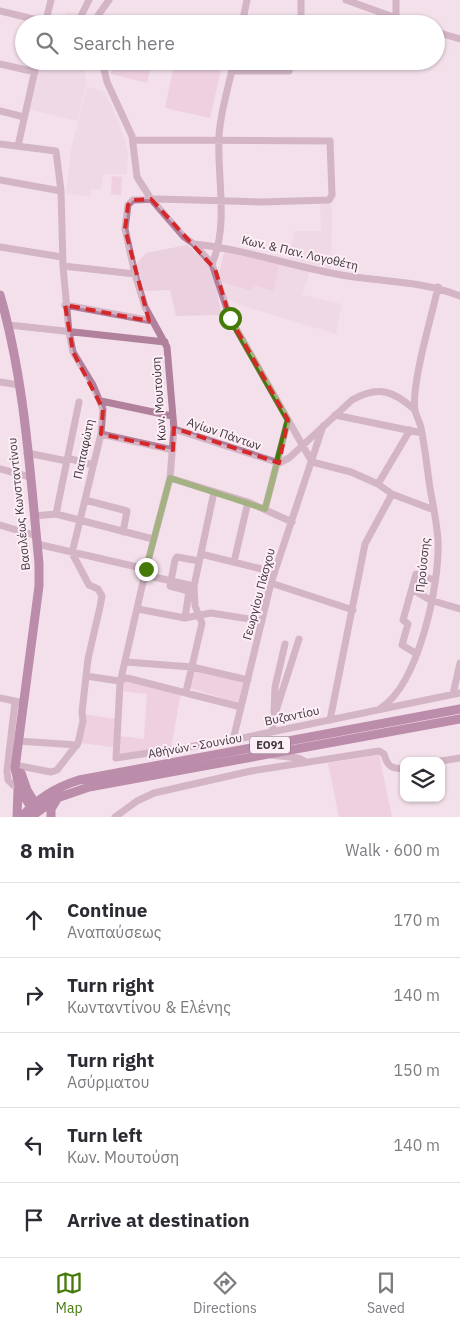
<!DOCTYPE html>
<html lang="en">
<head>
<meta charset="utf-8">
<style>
  :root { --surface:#fff; --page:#f2f2f3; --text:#2b2b33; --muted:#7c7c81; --line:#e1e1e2; --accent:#457a08 }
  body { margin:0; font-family:"IBM Plex Sans",sans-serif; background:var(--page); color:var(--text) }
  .controls { position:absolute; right:15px; bottom:15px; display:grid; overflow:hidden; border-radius:10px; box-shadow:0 1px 4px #0004 }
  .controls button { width:45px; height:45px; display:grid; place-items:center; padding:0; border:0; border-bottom:1px solid var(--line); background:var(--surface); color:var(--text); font:25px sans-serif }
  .stop { position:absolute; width:15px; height:15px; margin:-11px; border:4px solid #457a08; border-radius:50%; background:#fff }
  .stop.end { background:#457a08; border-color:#fff; box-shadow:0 1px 5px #0008 }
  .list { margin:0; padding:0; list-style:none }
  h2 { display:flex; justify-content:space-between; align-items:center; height:65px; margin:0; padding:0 20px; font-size:21px }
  h2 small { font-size:16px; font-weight:400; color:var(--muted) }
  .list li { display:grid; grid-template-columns:32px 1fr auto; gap:15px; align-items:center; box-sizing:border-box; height:75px; padding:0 20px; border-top:1px solid var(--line) }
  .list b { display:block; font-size:19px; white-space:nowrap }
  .list p { margin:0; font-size:16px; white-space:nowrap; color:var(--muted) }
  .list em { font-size:16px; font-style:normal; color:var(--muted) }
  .icon { flex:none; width:28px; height:28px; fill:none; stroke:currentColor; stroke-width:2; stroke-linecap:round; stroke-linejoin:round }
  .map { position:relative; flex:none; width:460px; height:817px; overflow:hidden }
  .search { position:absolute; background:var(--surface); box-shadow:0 1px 4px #0004; left:15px; right:15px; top:15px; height:55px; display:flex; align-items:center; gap:12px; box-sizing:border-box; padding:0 18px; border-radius:28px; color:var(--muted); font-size:19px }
  .sheet { height:440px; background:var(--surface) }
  nav { display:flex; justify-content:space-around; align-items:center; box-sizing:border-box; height:70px; border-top:1px solid var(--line); background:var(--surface); font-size:14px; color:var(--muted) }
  nav a { display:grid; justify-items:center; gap:2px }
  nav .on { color:var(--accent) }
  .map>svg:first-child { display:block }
  .built { fill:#ebd1df }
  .green { fill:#e8bcd5 }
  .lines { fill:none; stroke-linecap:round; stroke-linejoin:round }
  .minor { stroke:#b0809c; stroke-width:7 }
  .major { stroke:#7a265f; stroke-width:9 }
  .route { stroke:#457a08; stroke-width:6 }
  .marked { fill:none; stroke:#d62828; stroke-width:4; stroke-dasharray:10 6; stroke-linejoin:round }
  .labels { text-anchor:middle; stroke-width:4; stroke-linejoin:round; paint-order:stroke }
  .shield { fill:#feeef7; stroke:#786f74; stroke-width:1 }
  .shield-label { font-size:11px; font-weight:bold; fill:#3f383c }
  .street-label { font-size:12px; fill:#3f383c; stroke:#feeef7 }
</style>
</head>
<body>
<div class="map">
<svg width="460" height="817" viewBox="0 0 460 817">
  <rect width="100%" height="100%" fill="#f3e0ea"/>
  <path class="built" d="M67,11L80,14L75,24L64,22Z
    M39,61H82L87,81L77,121L28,109Z
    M87,87L104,91L120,124L128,152L127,174H103L101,190L91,189V197L66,194L71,149Z
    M320,202H329L332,207L331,269L289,258L294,231H321Z
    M187,245L208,263L214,277L222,315L176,316L170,290L144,291L136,264L146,253Z
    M280,262L311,270L302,295L342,304L336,334L240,305L227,298L222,282L251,291L253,285Z"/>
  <path class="green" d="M114,61L152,62L147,83L111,74Z
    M175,61H223L210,118L165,108Z
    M112,176L122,177L121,195L111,194Z
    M225,249L280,262L273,291L254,285L251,291L222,282L219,273Z
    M194,668L246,681L239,703L189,688Z
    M124,680L181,693L171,747L119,757V736L144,739L147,694L121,691Z
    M460,712V715L102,780Z
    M84,714L115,719L113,747L80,743Z
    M379,755L392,817H339L328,763Z"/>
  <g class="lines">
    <path class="minor" d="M301,0V24
      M346,0L413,24
      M396,0V17
      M0,11L54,24
      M45,24L51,0
      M77,24L89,0
      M92,24L109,0
      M242,24L247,0
      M436,32L460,39
      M102,61L107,82L132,136L137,177L151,199L184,237L194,244L212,264L230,318L312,462L351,472L378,484L392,494L434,510
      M0,64L35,72
      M232,71H289
      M0,111L24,117
      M133,140L330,141L332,195L329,200L262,202L158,199L133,200L128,205L125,229L135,274L145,307L167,347L174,429L170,478L146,569L120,683L116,758L233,740L460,693
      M0,144L56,151L61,191L63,266L69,332L73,352L93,385L103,409L101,434L72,553L89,585L98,589L102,596L100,607L88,659L82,712L83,721L78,743L57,770L51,772L20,766
      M18,146L37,61
      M0,180L61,191
      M194,244C243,249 288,265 336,274C378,282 421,280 460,296
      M0,247L62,257
      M212,264C229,224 217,179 219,137C220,112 229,86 234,61
      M63,266L135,274
      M65,305L152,321
      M9,325L165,342
      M0,382L19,385
      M101,401L172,416
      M335,415L422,433
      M174,429L279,463L289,458L352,400C379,385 394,391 415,410
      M101,434L173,450
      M27,453L67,461
      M67,458L93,465
      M0,469L30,477
      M170,478L248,502L292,522
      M378,484L410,430
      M85,500L127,511L123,532
      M265,509L288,420
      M56,514L79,402
      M34,516L56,514L153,539
      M0,525L37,536
      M37,544L146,569
      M201,554L274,572
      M234,562L248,502
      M145,575L194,586
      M271,583L353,610
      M412,589L430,600L460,609
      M138,609L185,618L211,613L262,621
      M185,618L189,591L170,586L175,560L177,557L199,561
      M417,654L402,645L408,624L403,620L416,574L434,580
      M126,662L192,667L248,680
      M86,676L119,681L127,678L241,707
      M186,692L202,623L195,606L194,586L214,492
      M453,694L460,663
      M0,698L19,702
      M381,708C419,683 440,584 438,540C437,523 433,505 430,488C427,468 425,447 421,428C420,422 416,416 415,410C411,384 432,316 438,287
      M274,712L275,687L285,644
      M330,720L365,544L392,494
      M272,732L274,717L299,639
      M233,740L271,583L323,426
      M18,741L77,745
      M271,755L298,758L304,761
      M441,761L460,758
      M13,785L8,780L7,771L15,702
      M115,817L137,801L154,793L251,771L379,751L384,754C387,765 391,770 404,768"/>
    <path class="major" d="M0,295C25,381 30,474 39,563V586L15,768L20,790L35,813
      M21,773L27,790L38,808
      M32,816L57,798L89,787L460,719
      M17,817L18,790
      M22,817C37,798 57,787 79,780L460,709
      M51,817V809L57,799"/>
  </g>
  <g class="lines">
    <path class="route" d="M146,569L170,478L265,509L288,420L230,318"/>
  </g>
  <path d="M0 0H460V817H0ZM151,199L215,269L230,318L288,420L279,463L174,428L173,450L101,434L103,409L73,352L65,305L149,321L125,229L128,205L133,200Z" fill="#f3e0ea" fill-opacity=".55" fill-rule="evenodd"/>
  <path class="marked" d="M151,199L215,269L230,318L288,420L279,463L174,428L173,450L101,434L103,409L73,352L65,305L149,321L125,229L128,205L133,200Z"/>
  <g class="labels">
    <rect class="shield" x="250" y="736.5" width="40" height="17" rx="4"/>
    <g class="shield-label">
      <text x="270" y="749">ΕΟ91</text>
    </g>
    <g class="street-label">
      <text transform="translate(300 253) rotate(13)" y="4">Κων. &amp; Παν. Λογοθέτη</text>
      <text transform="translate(159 399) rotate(-94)" y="4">Κων. Μουτούση</text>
      <text transform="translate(224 434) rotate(19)" y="4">Αγίων Πάντων</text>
      <text transform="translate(84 449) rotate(-78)" y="4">Παπαφώτη</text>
      <text transform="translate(19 504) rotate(-96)" y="4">Βασιλέως Κωνσταντίνου</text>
      <text transform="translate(423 565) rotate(-84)" y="4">Προύσσης</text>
      <text transform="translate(259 594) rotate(-75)" y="4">Γεωργίου Πάσχου</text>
      <text transform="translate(292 716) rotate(-12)" y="4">Βυζαντίου</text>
      <text transform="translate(195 746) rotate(-10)" y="4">Αθήνών - Σουνίου</text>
    </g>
  </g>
</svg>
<div class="controls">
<button><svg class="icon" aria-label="layers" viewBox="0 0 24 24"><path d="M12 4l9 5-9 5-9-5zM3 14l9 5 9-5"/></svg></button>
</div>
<div class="stop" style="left:230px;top:318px"></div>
<div class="stop end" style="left:146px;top:569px"></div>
<div class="search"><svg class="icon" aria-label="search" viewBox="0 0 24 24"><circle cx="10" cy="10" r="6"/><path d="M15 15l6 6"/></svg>Search here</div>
</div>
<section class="sheet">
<h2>8 min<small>Walk · 600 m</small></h2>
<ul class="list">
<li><svg class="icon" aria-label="ahead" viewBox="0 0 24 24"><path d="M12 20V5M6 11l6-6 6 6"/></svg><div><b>Continue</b><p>Αναπαύσεως</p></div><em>170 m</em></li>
<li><svg class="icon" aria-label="right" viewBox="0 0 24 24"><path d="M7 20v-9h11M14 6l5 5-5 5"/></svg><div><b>Turn right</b><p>Κωνταντίνου &amp; Ελένης</p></div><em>140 m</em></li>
<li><svg class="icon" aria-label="right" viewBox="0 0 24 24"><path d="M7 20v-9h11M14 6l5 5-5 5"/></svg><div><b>Turn right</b><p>Ασύρματου</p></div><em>150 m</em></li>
<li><svg class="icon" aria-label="left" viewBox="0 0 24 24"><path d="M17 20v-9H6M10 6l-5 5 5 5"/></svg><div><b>Turn left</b><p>Κων. Μουτούση</p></div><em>140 m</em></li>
<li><svg class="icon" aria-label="arrive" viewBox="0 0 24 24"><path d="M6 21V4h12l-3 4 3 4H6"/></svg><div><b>Arrive at destination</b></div></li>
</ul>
</section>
<nav>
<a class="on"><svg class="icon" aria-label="map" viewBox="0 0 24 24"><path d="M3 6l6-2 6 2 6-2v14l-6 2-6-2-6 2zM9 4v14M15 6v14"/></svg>Map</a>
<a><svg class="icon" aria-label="directions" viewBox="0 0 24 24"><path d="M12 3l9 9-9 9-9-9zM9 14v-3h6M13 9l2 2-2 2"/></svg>Directions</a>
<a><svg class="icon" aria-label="saved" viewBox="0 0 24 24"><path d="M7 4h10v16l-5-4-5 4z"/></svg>Saved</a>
</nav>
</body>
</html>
